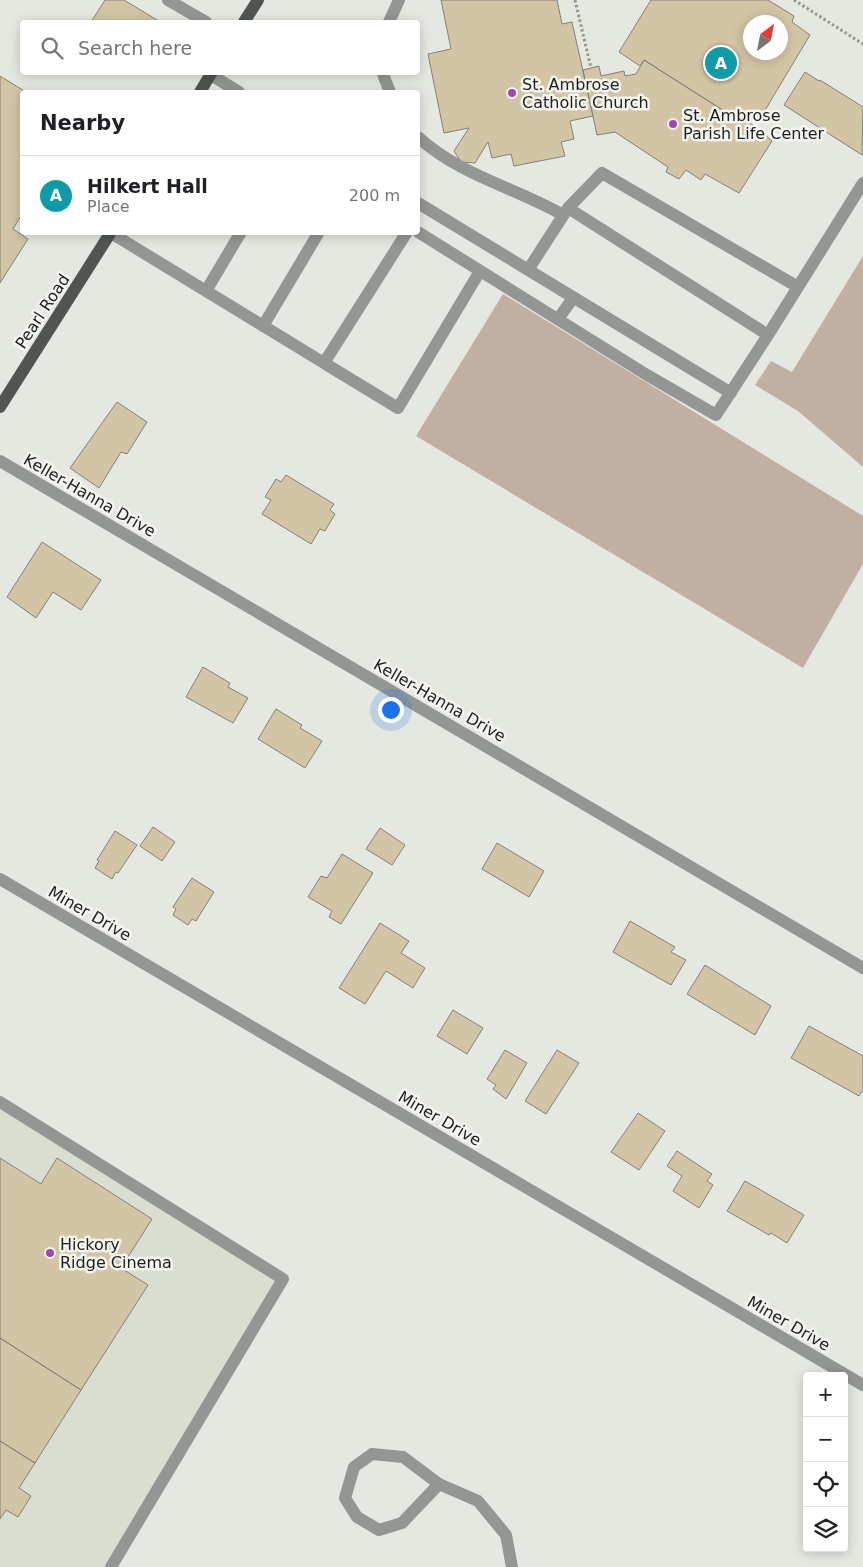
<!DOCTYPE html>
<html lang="en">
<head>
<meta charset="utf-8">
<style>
  :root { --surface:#fff; --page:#f2f2f2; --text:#202124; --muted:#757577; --line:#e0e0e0; --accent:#0b8043 }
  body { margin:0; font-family:"DejaVu Sans",sans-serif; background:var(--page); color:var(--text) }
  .controls { position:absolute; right:15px; bottom:15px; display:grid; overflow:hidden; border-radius:5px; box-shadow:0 2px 12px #0003 }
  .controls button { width:45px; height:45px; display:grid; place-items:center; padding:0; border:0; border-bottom:1px solid var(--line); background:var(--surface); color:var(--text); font:25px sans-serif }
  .compass { position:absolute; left:743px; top:15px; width:45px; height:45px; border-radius:50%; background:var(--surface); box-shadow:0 2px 12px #0003; rotate:32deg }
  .you { position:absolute; left:390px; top:709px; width:18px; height:18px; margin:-12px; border:4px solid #fff; border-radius:50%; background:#1a73e8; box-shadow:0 0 0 8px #1a73e833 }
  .badge { display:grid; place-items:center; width:32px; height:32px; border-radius:50%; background:var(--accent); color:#fff; font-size:16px; font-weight:700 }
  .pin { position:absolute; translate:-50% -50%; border:2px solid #fff; box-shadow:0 1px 5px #0006 }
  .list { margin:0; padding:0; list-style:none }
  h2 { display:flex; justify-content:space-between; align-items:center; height:65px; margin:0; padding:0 20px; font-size:21px }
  h2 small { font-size:16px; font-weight:400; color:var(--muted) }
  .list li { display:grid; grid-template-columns:32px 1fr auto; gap:15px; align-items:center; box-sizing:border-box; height:80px; padding:0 20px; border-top:1px solid var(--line) }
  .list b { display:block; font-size:19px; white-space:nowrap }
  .list p { margin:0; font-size:16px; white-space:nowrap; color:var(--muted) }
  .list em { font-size:16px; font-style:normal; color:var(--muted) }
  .icon { flex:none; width:28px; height:28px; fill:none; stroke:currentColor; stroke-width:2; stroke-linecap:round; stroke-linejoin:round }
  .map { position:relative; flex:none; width:863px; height:1567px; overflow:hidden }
  .search { position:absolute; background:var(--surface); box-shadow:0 2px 12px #0003; left:20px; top:20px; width:400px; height:55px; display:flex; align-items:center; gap:12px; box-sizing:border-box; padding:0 18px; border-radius:5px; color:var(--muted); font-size:19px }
  .panel { position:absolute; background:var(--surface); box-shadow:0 2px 12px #0003; left:20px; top:90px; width:400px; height:145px; border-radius:5px }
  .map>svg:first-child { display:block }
  .built { fill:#daded0 }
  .green { fill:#c1afa2 }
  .building { fill:#d2c5a5; stroke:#83807a; fill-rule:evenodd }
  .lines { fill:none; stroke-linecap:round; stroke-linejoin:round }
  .path { stroke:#949691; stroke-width:3; stroke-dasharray:2.5 2.5; stroke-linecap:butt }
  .lane { stroke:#949694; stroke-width:12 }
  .street { stroke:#949694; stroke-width:12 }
  .primary { stroke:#515552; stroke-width:12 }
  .poi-dot { fill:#a446af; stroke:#f3f5ee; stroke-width:2 }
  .labels { text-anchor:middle; stroke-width:5; stroke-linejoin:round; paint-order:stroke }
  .poi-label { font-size:16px; fill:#1e1f1d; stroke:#f3f5ee; text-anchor:start }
  .street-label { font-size:16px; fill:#1e1f1d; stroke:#f3f5ee }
</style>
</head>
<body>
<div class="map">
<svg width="863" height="1567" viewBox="0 0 863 1567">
  <rect width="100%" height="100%" fill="#e5e8e1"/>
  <path class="built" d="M0,1107L283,1279L112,1567H0Z"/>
  <path class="green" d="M863,256V467L798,411L755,385L771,361L792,372Z
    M503,294L863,516V564L803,668L416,436Z"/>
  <path class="building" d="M105,0H124L157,20L156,22H91Z
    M441,0H557L562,24L572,22L593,116L570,121L574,139L561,142L565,156L514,166L511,154L492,158L488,142L475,163L461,162L454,151L469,128L444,133L428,54L451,49Z
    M651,0H768L794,16L792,22L810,35L758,122L746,114L743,119L732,116L644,60L640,66L619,52ZM750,22H780V52H750Z
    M644,60L732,116L743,119L758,128L772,141L739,193L705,174L701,180L686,170L679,179L666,172L668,167L615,132L597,135L583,70L599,66L601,76L624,71L625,76L636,74Z
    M805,72L819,81L820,80L863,107L862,155L784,105Z
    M0,76L26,92H22V214L13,229L28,239L0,283Z
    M117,402L147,422L127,454L121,452L99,488L70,468Z
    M286,475L334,504L330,510L335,514L325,531L320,529L311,544L262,514L271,500L265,497L276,479L281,482Z
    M42,542L101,580L81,610L53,592L36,618L7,597Z
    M203,667L230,683L228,687L248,698L233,723L186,697Z
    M276,709L302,725L300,728L322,741L305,768L258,739Z
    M153,827L175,842L162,861L140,846Z
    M380,828L405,845L392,865L366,849Z
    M115,831L137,845L118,873L116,872L112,879L95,868L99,861L97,860Z
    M497,843L544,871L529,897L482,869Z
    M342,854L373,873L341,924L329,917L332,911L308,897L321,876L327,878Z
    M192,878L214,892L196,921L192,919L188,925L173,915L176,909L173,907Z
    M630,921L675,947L671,952L686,960L671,985L613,952Z
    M380,923L409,941L401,953L425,968L413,988L386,971L365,1004L339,988Z
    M705,965L771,1006L755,1035L687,994Z
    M453,1010L483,1028L467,1054L437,1036Z
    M809,1026L863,1056V1090L859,1096L791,1058Z
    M505,1050L527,1063L506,1099L493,1089L496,1085L487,1079Z
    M557,1050L579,1063L546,1114L525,1101Z
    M638,1113L665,1131L639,1170L611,1152Z
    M677,1151L712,1174L707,1181L713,1185L699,1208L673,1191L682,1176L667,1166Z
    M0,1158L41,1184L57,1158L152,1219L121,1268L148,1285L81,1390L0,1338Z
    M745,1181L804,1215L787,1243L771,1233L769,1235L727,1211Z
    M0,1338L81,1390L35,1463L0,1441Z
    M0,1441L35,1463L19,1488L31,1496L18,1517L6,1510L0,1519Z"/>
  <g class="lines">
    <path class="path" d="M575,0L591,68
      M794,0L863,44"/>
    <path class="lane" d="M389,22L399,0
      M383,72L384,77L390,92
      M211,75L239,92
      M418,137C461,176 514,187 563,215
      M418,203L731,393
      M568,208L602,173L798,287
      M418,232L647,375L716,415L768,335L568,208L528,270
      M111,233L324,363L407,232
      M206,291L241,232
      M558,319L573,298
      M263,326L319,232
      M768,335L863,183
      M324,363L398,408L480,271
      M0,1102L283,1279L111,1567"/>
    <path class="street" d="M168,0L206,22
      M0,461L863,968
      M0,879L863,1385
      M439,1484L402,1523L379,1530L357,1517L345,1498L354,1467L372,1454L403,1457L439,1484L478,1501L506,1535L512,1567"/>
    <path class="primary" d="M244,22L258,0
      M200,92L212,72
      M0,407L111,232"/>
  </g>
  <g class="poi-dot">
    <circle cx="512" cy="93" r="5"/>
    <circle cx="673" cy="124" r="5"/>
    <circle cx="50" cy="1253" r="5"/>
  </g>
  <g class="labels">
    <g class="poi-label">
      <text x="522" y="90">St. Ambrose<tspan x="522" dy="18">Catholic Church</tspan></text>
      <text x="683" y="121">St. Ambrose<tspan x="683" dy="18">Parish Life Center</tspan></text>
      <text x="60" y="1250">Hickory<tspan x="60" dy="18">Ridge Cinema</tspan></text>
    </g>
    <g class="street-label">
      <text transform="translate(42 311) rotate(-57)" y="6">Pearl Road</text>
      <text transform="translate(90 495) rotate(30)" y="6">Keller-Hanna Drive</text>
      <text transform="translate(440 700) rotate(30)" y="6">Keller-Hanna Drive</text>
      <text transform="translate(90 913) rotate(30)" y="6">Miner Drive</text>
      <text transform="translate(440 1118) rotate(30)" y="6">Miner Drive</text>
      <text transform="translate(789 1323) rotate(30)" y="6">Miner Drive</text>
    </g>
  </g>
</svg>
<div class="controls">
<button>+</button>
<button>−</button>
<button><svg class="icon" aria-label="locate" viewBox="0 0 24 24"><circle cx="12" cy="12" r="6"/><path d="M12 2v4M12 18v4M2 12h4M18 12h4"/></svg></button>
<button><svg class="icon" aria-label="layers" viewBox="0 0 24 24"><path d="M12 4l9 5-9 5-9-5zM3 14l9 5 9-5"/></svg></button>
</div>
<svg class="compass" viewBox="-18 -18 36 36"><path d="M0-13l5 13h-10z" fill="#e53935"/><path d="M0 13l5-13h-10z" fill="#757577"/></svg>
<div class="you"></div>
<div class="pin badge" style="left:721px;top:63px;background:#0f9aa8">A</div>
<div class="search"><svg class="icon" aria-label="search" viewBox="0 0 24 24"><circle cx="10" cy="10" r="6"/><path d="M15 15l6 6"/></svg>Search here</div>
<section class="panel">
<h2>Nearby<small></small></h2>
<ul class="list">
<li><span class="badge" style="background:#0f9aa8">A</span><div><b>Hilkert Hall</b><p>Place</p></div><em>200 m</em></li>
</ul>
</section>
</div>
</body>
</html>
